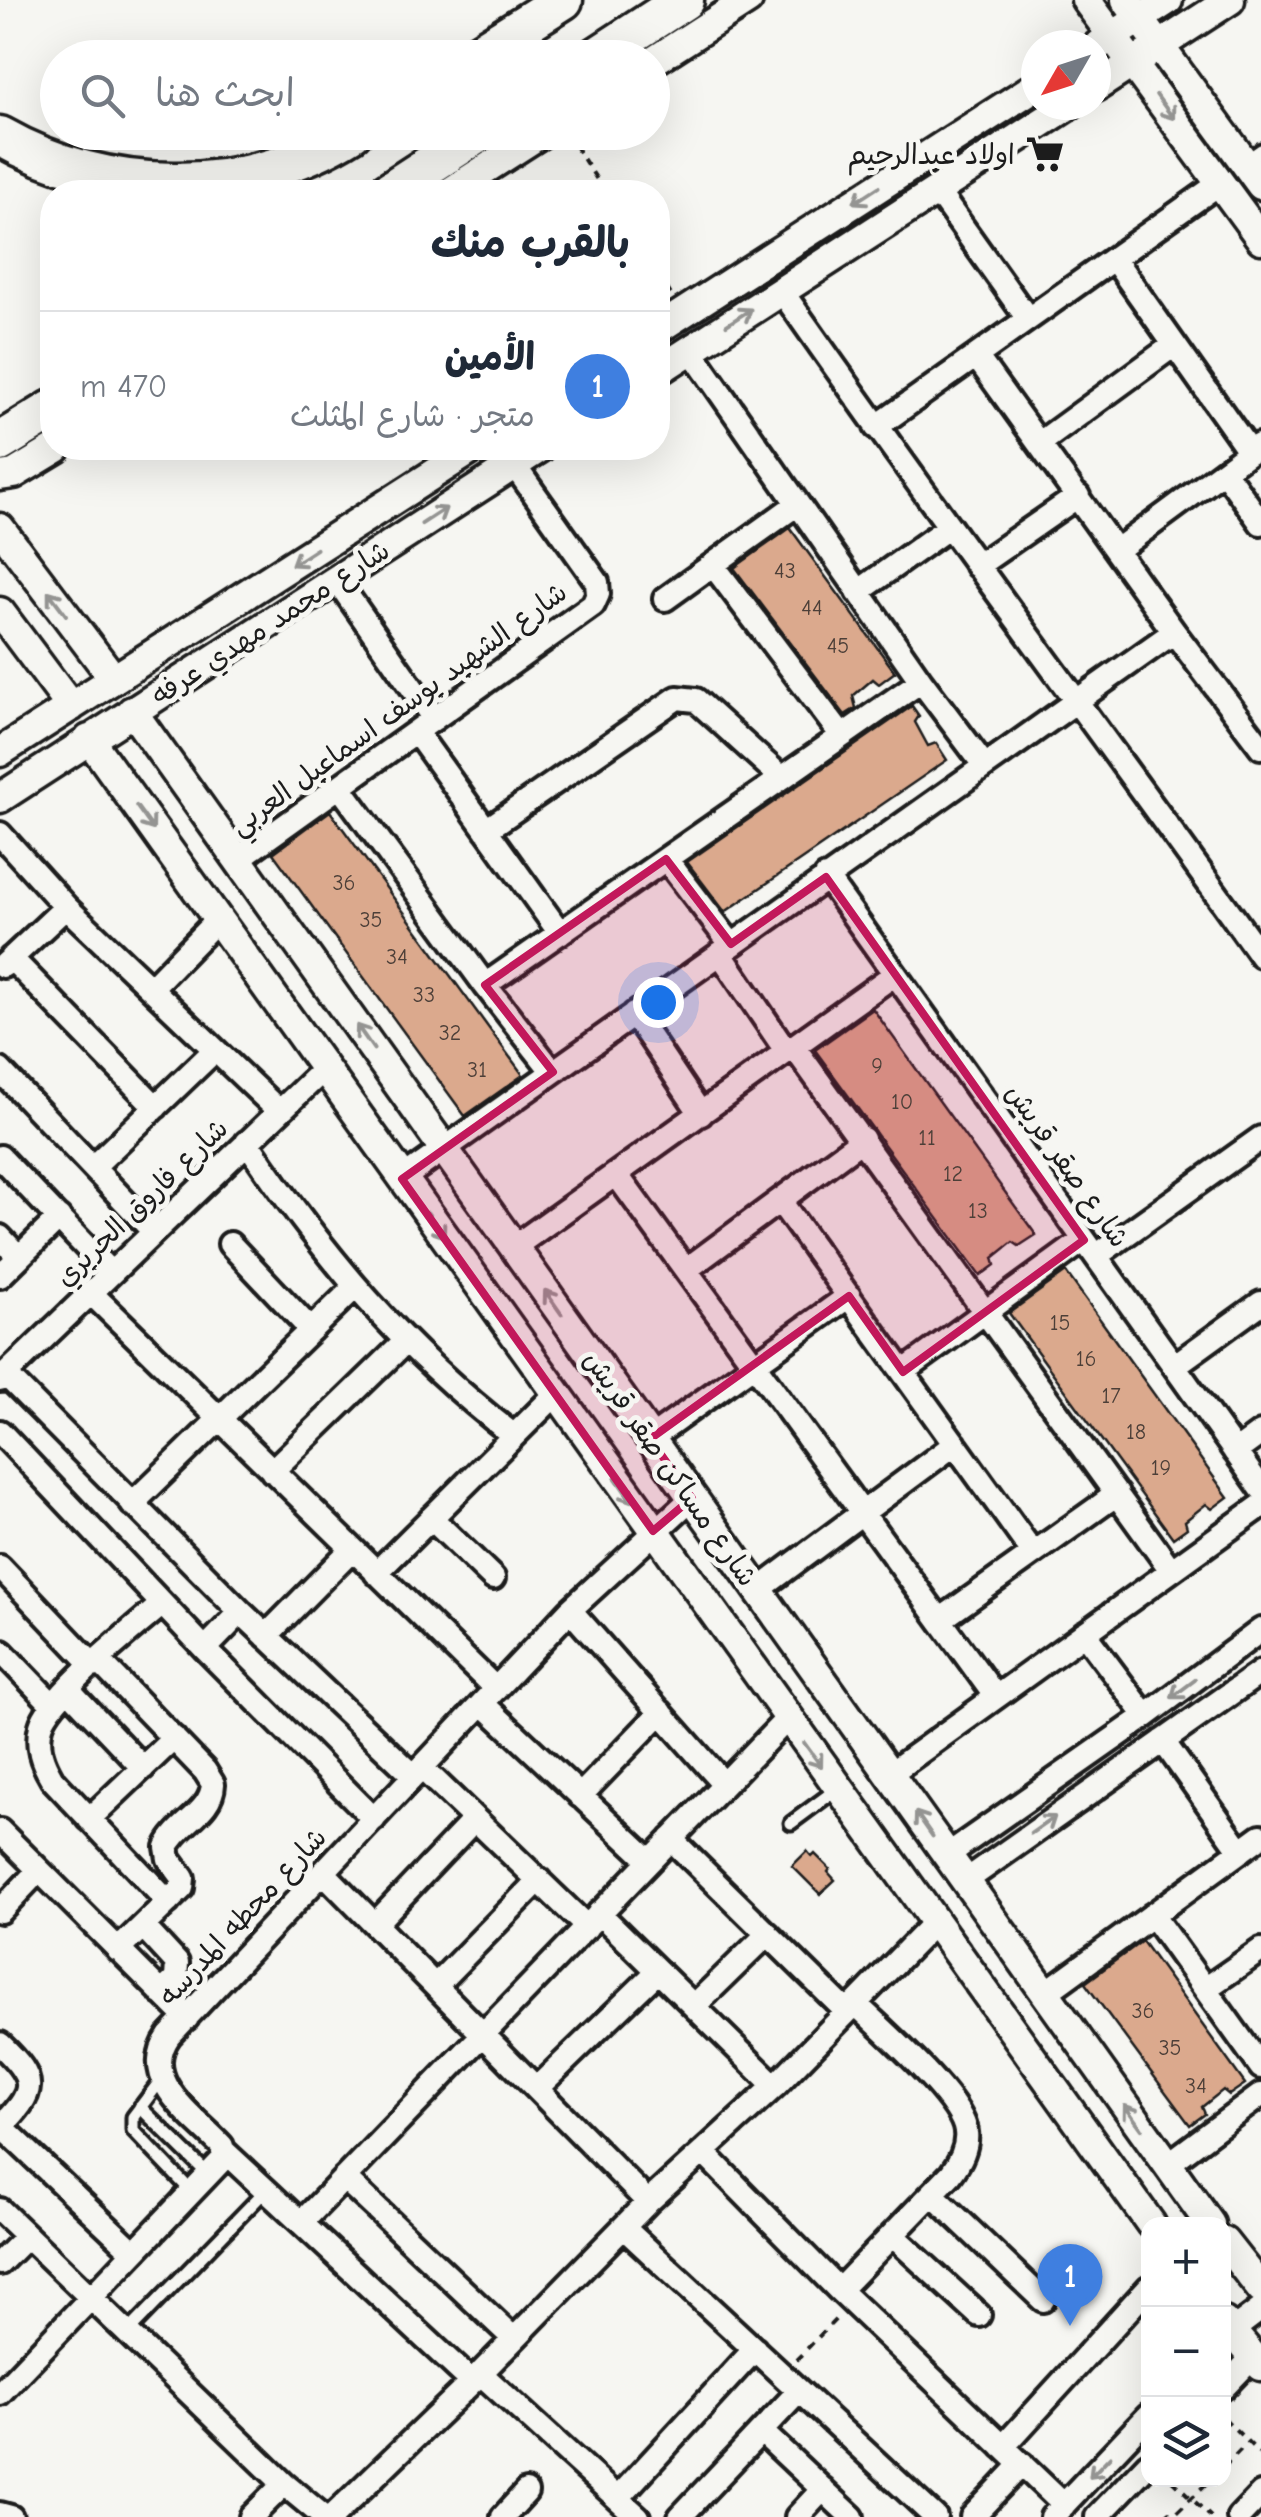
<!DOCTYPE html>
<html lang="ar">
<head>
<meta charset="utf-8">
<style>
  :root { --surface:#fff; --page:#f2f2f3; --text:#1f2937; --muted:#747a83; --line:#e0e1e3; --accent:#1c1c1c }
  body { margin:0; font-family:"Comic Neue","Playpen Sans Arabic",sans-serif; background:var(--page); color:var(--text); direction:rtl }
  .controls { position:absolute; right:30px; bottom:30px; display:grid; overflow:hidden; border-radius:20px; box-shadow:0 10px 40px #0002 }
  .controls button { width:90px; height:90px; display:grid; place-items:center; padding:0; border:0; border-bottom:2px solid var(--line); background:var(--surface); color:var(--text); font:50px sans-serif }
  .compass { position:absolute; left:1021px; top:30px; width:90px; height:90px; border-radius:50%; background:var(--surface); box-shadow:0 10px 40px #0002; rotate:231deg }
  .you { position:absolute; left:658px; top:1002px; width:35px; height:35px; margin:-25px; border:8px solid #fff; border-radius:50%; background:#1a73e8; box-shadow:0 0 0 15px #1a73e833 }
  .badge { display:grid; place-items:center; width:65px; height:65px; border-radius:50%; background:var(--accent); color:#fff; font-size:32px; font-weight:700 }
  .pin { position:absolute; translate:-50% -82px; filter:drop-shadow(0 2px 5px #0008) }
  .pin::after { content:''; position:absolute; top:52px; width:35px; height:30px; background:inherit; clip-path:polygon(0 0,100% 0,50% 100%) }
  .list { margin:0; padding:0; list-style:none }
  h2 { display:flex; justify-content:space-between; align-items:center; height:130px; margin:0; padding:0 40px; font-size:42px }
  h2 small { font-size:32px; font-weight:400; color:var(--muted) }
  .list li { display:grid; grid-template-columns:65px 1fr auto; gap:30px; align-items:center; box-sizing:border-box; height:150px; padding:0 40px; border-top:2px solid var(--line) }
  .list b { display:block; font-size:38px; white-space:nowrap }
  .list p { margin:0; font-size:32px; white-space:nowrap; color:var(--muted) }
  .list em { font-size:32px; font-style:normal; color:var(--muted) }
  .icon { flex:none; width:55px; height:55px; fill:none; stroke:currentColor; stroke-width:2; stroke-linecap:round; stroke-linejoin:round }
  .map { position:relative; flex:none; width:1261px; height:2517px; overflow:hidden; direction:ltr }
  .search { position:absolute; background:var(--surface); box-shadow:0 10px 40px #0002; left:40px; top:40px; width:630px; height:110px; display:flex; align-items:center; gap:25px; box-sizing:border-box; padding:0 35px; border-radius:55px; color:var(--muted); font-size:38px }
  .panel { position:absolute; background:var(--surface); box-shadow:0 10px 40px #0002; left:40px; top:180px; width:630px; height:280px; border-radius:40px; direction:rtl }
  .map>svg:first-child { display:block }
  .building { fill:#dba98d; stroke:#1c1c1c; stroke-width:2.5 }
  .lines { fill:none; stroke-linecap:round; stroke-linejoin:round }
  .service-casing { stroke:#1c1c1c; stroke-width:19 }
  .minor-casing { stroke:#1c1c1c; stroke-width:30 }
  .tertiary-casing { stroke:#1c1c1c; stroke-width:35 }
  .primary-casing { stroke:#1c1c1c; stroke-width:45 }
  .path { stroke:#1c1c1c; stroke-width:4; stroke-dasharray:8 8; stroke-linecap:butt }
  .service { stroke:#f6f6f2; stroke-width:11 }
  .minor { stroke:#f6f6f2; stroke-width:22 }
  .tertiary { stroke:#f6f6f2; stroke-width:28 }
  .primary { stroke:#f6f6f2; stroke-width:38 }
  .oneway { stroke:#949492 }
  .marked { fill:#c2185b; fill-opacity:0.2; stroke:#c2185b; stroke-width:8; stroke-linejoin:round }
  .labels { text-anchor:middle; stroke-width:10; stroke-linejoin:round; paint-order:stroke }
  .number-label { font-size:22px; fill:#4c3f38 }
  .poi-label { font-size:28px; fill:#1c1c1c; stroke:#f6f6f2; text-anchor:end }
  .street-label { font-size:28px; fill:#1c1c1c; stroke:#f6f6f2 }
</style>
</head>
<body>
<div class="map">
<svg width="1261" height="2517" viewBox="0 0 1261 2517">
  <rect width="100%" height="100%" fill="#f6f6f2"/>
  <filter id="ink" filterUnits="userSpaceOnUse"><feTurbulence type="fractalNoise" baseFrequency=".01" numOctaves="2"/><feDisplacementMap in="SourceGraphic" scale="20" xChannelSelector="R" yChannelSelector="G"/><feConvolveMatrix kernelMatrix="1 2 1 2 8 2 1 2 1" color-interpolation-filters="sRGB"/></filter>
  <g filter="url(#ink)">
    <path class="building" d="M790,528L895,672L879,684L873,679L853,696L856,708L845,715L734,568Z
      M912,706L919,716L915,722L928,746L936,743L947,760L725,912L687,862Z
      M330,811L523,1075L465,1116L273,853Z
      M873,1009L1036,1235L1019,1246L1013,1242L993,1258L995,1265L980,1276L815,1050Z
      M1066,1272L1228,1497L1212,1509L1206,1504L1185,1521L1187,1528L1173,1538L1009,1313Z
      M807,1851L812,1857L815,1854L830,1869L828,1872L835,1880L820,1894L792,1866Z
      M1142,1941L1245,2084L1229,2095L1223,2090L1202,2107L1205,2114L1190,2125L1085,1983Z"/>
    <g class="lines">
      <g class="service-casing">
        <path id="service" d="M1244,162L1261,150
          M791,1823L837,1789
          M161,2080L133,2117V2130L192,2192
          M140,2107L209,2175
          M127,2333L266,2190"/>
      </g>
      <g class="minor-casing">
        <path id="minor" d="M937,191L1028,319
          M1114,259L1250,452
          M781,290C937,515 1102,733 1261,956
          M690,349L921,681L984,765
          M976,356L1174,632L1261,747
          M876,427L1220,183
          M1040,443L1174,345
          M1224,471L1261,523
          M1117,550L1259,445
          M713,565L842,736
          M977,566L1078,496
          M336,579L434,719
          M858,592L949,527
          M665,599L796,505
          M416,732L560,933
          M340,787L485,985L553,1072
          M486,830L677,698L696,700L782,778
          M0,834L66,907L279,1111
          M238,859L593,605L598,594L597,582L514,465
          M666,859L731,944
          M826,877L1261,1488
          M720,953L787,1052
          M11,958L156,1107
          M3,966L66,907
          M485,985L921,681
          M151,988L218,919
          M634,1014L701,1114
          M794,1047L1171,1570
          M0,1070L154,1232
          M247,1142C326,1259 401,1348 513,1435
          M0,1157L111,1273
          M93,1167L215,1050
          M616,1174L996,1697
          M402,1179L1174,632
          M780,1201L1033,1553
          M0,1237L19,1257
          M230,1244L311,1330
          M514,1247L895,974
          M1096,1256L1261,1138
          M687,1269L863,1139
          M0,1276L59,1218
          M91,1293L496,1689
          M1174,1366L1261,1303
          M903,1372L1084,1240
          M5,1374L241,1612L414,1776
          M0,1380L324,1069
          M0,1432L205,1649L374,1819
          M650,1439L849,1296
          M1235,1452L1261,1433
          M272,1471L405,1342
          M132,1504L354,1288
          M431,1518L493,1578
          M0,1567L94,1666
          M376,1573L556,1394
          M757,1591L955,1444
          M162,1604C134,1629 49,1695 41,1726C36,1746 42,1762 52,1779L168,1902
          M570,1610L724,1784
          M940,1620L1117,1494
          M1084,1633L1146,1716
          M266,1636L352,1549
          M205,1649L241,1612
          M2,1652L52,1704
          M99,1661L205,1771L213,1784C212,1812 178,1823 167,1847L169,1859L183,1878L182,1888L118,1950
          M68,1689L143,1768
          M483,1704L650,1861
          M1163,1741L1241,1851
          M422,1768L587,1927
          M888,1775L1261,1506
          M580,1796L661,1712
          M89,1819L174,1738
          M0,1831L187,2018
          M671,1839L847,2012
          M946,1856L1146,1716L1261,1630
          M324,1873L648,2202
          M964,1882L1261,1672
          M0,1911L39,1870
          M599,1913L775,2086
          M1152,1915L1261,2067
          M375,1924L475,1819
          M143,1926L177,1963L176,1979L161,1993
          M436,1985L539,1880
          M1205,1989L1261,1950
          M1044,1994L1261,1836
          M694,2006L768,1934
          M0,2044C39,2081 36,2091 0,2128
          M537,2088L658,1971
          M0,2125L134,2252
          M225,2152L472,2382
          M703,2152L839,2290L1064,2505
          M1167,2165L1261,2095
          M344,2178L513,2338
          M932,2194L1043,2300
          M0,2210L284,2484L324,2517
          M302,2222L787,1719
          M624,2228L935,2517
          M892,2235L979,2315
          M0,2263L27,2236
          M839,2290L951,2174C960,2162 968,2148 966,2132C963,2099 882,2030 856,2004
          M1224,2337L1261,2309
          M480,2373L638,2517
          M1224,2387L1253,2357
          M0,2393L224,2158L222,2146C194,2116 138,2080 169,2036L570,1610L692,1498
          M762,2432L852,2517
          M1003,2447L1148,2288
          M618,2498L755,2349
          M0,2514L11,2517
          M251,2517L284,2484
          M332,2517L472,2382L648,2202L775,2086L933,1924
          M503,2517L526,2492
          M680,2517L799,2391
          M797,2517L823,2489
          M972,2517L1022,2464
          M1052,2517L1148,2416
          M1097,2517L1148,2464
          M1239,2517L1261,2494"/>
      </g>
      <g class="tertiary-casing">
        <path id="tertiary" d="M1086,0L1261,239
          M1126,0L1261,185
          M1096,47L1168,0
          M652,62L748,0
          M1096,87L1230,0
          M450,192L543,132
          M658,329L1036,86
          M658,371L1069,105
          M0,476L14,474L57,448
          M0,528L114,679
          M0,612L71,707
          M132,711L1210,2224
          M89,739L1151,2224
          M0,752L474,448
          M0,798L540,448
          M1224,2242L1261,2289
          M1224,2322L1261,2366"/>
      </g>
      <g class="primary-casing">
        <path id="primary" d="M471,58L563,0
          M595,58L684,0
          M0,136C107,197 246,199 352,132
          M388,192L480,132
          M0,442L52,410"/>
      </g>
      <path class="path" d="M566,132L605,192
        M658,274L671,295
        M796,2360L838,2317
        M1224,2418L1261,2455
        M1224,2467L1248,2442
        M1172,2480L1211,2517
        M1164,2517L1170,2512L1176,2513L1210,2480"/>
      <use href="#service" class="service"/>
      <use href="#minor" class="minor"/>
      <use href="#tertiary" class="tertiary"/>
      <use href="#primary" class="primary"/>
    </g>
    <defs><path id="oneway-shaft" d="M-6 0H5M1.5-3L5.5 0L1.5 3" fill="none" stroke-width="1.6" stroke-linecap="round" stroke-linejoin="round" transform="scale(2.5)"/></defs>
    <g class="oneway">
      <use href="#oneway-shaft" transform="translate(1165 107) rotate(54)"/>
      <use href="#oneway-shaft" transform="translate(866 195) rotate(147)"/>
      <use href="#oneway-shaft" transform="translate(739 317) rotate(-33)"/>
      <use href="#oneway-shaft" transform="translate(434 516) rotate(-33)"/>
      <use href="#oneway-shaft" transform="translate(304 557) rotate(147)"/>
      <use href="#oneway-shaft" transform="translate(57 603) rotate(-127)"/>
      <use href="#oneway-shaft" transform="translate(145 818) rotate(54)"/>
      <use href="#oneway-shaft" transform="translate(365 1037) rotate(-125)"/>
      <use href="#oneway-shaft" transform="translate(436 1225) rotate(55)"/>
      <use href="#oneway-shaft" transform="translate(553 1302) rotate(-125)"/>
      <use href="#oneway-shaft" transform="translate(624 1490) rotate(55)"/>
      <use href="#oneway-shaft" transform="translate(1183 1689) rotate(143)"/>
      <use href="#oneway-shaft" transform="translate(813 1755) rotate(54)"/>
      <use href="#oneway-shaft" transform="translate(924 1824) rotate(-125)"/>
      <use href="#oneway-shaft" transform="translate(1043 1825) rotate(-35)"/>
      <use href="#oneway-shaft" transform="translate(1133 2117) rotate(-126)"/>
      <use href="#oneway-shaft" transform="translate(1100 2467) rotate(134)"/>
    </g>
  </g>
  <path class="marked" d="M666,859L731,944L826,877L1084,1240L903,1372L849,1296L650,1439L692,1498L653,1531L402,1179L553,1072L485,985Z"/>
  <defs>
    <g id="supermarket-bare" transform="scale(3)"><path d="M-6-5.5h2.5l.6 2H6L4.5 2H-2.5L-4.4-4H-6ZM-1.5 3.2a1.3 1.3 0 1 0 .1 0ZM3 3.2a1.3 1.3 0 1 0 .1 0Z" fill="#1c1c1c" stroke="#f6f6f2" stroke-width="2.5" paint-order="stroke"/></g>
  </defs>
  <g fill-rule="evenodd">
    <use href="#supermarket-bare" x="1045" y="154"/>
  </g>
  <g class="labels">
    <g class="number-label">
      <text x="785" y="578">43</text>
      <text x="812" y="615">44</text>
      <text x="838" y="653">45</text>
      <text x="344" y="890">36</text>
      <text x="371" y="927">35</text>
      <text x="397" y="964">34</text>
      <text x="424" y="1002">33</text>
      <text x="450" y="1040">32</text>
      <text x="877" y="1073">9</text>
      <text x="477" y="1077">31</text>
      <text x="902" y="1109">10</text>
      <text x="927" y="1145">11</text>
      <text x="953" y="1181">12</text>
      <text x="978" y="1218">13</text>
      <text x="1060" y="1330">15</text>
      <text x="1086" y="1366">16</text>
      <text x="1111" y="1403">17</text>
      <text x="1136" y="1439">18</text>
      <text x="1161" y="1475">19</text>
      <text x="1143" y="2018">36</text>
      <text x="1170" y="2055">35</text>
      <text x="1196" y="2093">34</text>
    </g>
    <g class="poi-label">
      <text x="1015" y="164">اولاد عبدالرحيم</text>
    </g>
    <g class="street-label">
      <text transform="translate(270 622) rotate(-33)" y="10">شارع محمد مهدي عرفه</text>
      <text transform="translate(398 708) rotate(-36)" y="10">شارع الشهيد يوسف اسماعيل العربي</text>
      <text transform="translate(1068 1165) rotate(55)" y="10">شارع صقر قريش</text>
      <text transform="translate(141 1202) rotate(-44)" y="10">شارع فاروق الحريري</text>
      <text transform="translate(671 1468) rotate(55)" y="10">شارع مساكن صقر قريش</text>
      <text transform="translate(242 1916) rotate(-47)" y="10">شارع محطه المدرسه</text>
    </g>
  </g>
</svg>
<div class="controls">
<button>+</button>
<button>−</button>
<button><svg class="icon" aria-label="layers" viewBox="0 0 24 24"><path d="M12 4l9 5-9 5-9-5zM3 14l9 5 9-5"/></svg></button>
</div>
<svg class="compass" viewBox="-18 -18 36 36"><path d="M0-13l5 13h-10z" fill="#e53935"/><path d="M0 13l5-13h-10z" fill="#747a83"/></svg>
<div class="you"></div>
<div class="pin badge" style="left:1070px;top:2326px;background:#3f7fe0">1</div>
<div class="search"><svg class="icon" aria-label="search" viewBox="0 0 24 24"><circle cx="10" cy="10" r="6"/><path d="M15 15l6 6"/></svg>ابحث هنا</div>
<section class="panel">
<h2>بالقرب منك<small></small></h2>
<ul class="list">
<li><span class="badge" style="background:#3f7fe0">1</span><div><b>الأمين</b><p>متجر · شارع المثلث</p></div><em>470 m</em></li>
</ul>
</section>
</div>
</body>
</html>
